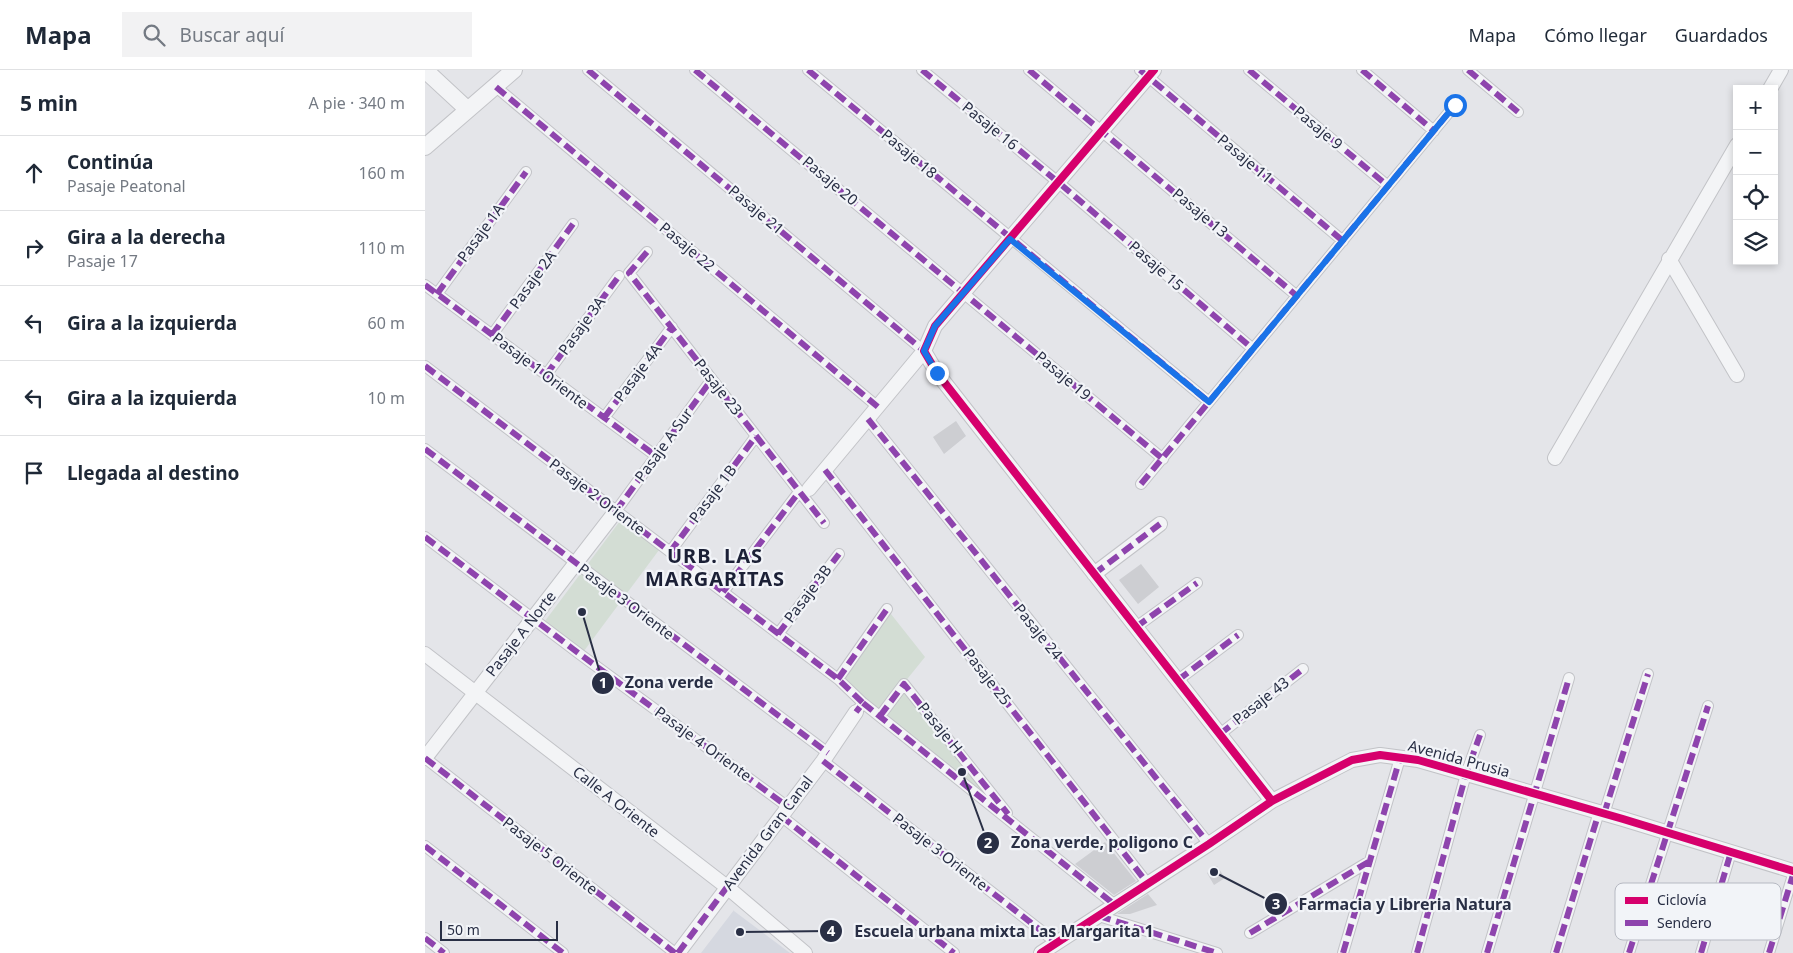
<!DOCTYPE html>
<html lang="es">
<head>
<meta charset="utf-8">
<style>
  :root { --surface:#fff; --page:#f2f2f3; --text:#1f2937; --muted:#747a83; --line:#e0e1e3 }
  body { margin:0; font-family:"Noto Sans",sans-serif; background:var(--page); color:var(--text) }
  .controls { position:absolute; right:15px; top:15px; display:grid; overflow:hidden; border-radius:0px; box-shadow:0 2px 8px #0003 }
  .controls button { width:45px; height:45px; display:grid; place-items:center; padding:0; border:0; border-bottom:1px solid var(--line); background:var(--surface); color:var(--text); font:25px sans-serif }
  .scale { position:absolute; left:15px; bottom:12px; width:118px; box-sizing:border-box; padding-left:5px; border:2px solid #292f45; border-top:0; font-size:14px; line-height:18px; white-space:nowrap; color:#292f45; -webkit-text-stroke:4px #f2f4f8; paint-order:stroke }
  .stop { position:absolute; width:15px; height:15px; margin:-11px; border:4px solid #1a73e8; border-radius:50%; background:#fff }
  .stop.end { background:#1a73e8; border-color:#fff; box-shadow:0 1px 5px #0008 }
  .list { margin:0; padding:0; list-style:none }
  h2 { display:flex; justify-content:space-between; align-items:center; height:65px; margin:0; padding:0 20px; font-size:21px }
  h2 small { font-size:16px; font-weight:400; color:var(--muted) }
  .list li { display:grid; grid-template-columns:32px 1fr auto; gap:15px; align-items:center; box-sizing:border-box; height:75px; padding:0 20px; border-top:1px solid var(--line) }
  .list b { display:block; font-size:19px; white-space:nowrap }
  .list p { margin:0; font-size:16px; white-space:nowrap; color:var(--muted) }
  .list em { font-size:16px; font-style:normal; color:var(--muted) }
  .icon { flex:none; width:28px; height:28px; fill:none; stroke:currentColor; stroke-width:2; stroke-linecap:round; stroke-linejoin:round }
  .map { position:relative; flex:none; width:1368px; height:883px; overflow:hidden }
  header { display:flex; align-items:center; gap:30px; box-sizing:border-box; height:70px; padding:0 25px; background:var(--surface); border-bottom:1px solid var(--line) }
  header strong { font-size:24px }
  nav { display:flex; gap:28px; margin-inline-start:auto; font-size:18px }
  .search { width:350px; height:45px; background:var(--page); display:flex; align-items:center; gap:12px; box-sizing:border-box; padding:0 18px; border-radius:0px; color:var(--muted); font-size:19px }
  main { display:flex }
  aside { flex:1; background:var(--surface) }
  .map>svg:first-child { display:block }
  .built { fill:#d5d8e0 }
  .green { fill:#d3ddd4 }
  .building { fill:#cdced2 }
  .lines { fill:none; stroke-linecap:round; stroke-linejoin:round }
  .pedestrian-casing { stroke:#c2c3c7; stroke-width:12 }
  .minor-casing { stroke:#c2c3c7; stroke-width:16 }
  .tertiary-casing { stroke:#c2c3c7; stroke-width:18 }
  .pedestrian { stroke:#f3f4f6; stroke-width:10 }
  .minor { stroke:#f3f4f6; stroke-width:14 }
  .tertiary { stroke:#f3f4f6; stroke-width:16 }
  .quiet { stroke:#8e44ad; stroke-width:6; stroke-dasharray:12 6; stroke-linecap:butt }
  .cycleway-casing { stroke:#f2f4f8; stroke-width:11 }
  .cycleway { stroke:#d6006c; stroke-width:8 }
  .route { stroke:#1a73e8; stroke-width:6 }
  .labels { text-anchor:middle; stroke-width:4.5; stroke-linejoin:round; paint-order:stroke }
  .street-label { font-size:15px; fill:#292f45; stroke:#f2f4f8 }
  .district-label { font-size:20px; font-weight:bold; letter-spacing:1px; fill:#1b2036; stroke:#f2f4f8 }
  .key { fill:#f2f4f8; stroke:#b6b9c2; stroke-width:1 }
  .key-label { font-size:14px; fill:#292f45 }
  .leader { fill:none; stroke:#292f45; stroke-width:2 }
  .callout-dot { fill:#292f45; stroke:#f2f4f8; stroke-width:2 }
  .mark-label { font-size:15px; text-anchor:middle; font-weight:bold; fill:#fff }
  .callout-label { font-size:16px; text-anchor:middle; font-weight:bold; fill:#292f45; stroke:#f2f4f8; stroke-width:4.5; stroke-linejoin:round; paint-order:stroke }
</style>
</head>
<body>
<header>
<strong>Mapa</strong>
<div class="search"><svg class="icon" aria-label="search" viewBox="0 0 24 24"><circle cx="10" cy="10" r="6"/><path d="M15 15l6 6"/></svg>Buscar aquí</div>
<nav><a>Mapa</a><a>Cómo llegar</a><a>Guardados</a></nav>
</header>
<main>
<aside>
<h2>5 min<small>A pie · 340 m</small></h2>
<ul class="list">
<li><svg class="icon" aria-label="ahead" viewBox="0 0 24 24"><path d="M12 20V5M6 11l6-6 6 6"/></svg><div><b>Continúa</b><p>Pasaje Peatonal</p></div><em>160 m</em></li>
<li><svg class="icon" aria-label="right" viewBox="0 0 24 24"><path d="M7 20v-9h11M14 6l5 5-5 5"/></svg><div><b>Gira a la derecha</b><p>Pasaje 17</p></div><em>110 m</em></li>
<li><svg class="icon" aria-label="left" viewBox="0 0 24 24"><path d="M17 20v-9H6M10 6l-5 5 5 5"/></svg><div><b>Gira a la izquierda</b></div><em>60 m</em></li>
<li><svg class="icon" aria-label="left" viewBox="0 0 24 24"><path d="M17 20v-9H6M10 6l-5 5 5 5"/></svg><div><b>Gira a la izquierda</b></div><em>10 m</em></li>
<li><svg class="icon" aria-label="arrive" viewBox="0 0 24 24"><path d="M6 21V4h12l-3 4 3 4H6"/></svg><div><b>Llegada al destino</b></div></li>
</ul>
</aside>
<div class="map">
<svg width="1368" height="883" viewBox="0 0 1368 883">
  <rect width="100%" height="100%" fill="#e4e5e9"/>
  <path class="built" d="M309,840V841L365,883H276Z"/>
  <path class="green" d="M198,447L237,476L156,585L117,555Z
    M462,539L500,587L479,613L594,758L413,609Z"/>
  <path class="building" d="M531,351L541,366L519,384L508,367Z
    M716,494L734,517L713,534L694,510Z
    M680,772L711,811L689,825L650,794Z
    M792,796L800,808L789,815L782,803Z
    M723,824L732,835L705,844H692Z"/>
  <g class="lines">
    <g class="pedestrian-casing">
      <path id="pedestrian" d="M163,0L499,281
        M270,0L738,389
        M383,0L784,332
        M497,0L633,112L828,279
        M604,0L872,226
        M715,0L918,171
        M824,0L963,116
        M937,0L1009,61
        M1043,0L1093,42
        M71,17L453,337
        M222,182L204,203L399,453
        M0,215L231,386
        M12,224L101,102
        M67,265L148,154
        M0,296L413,609L438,633L431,642
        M121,305L194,206
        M179,348L247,257
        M443,349L784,774
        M0,379L403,683
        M400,400L723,814
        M716,414L1030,35
        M191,441L287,309
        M0,467L156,585L363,737
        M245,482L331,366
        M298,522L374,422
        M711,557L772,513
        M353,564L414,484
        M413,609L462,539
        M753,610L813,565
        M438,633L690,835
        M455,646L479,614L582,743
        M795,664L878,599
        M0,688L250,883
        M398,691L632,873
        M1179,744L1223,604
        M356,746L529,883
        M0,776L138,883
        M674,846L792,883
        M825,863L945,791
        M0,868L19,883
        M918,883L975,688
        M992,883L1041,704L1055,665
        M1062,883L1144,608
        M1131,883L1174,742
        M1204,883L1283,636
        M1276,883L1306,782
        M1344,883L1368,805"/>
    </g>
    <g class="minor-casing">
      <path id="minor" d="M729,0L510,256L499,281L512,303L847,731
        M1345,19L1356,0
        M1244,189L1312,305
        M1130,388L1312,75
        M384,419L499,281
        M669,504L735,454
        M0,584L302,817L380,883
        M0,688L191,441
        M253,883L398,691L431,642
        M616,883L784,774L847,731L927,690L955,685L993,690L1198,749L1368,801"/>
    </g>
    <g class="tertiary-casing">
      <path id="tertiary" d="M0,0L42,39
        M0,77L89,0"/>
    </g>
    <use href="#pedestrian" class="pedestrian"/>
    <use href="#minor" class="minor"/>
    <use href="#tertiary" class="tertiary"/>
    <path class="quiet" d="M163,0L499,281
      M270,0L738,389
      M383,0L784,332
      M497,0L633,112L828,279
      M604,0L872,226
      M715,0L918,171
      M824,0L963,116
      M937,0L1009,61
      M1043,0L1093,42
      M71,17L453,337
      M222,182L204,203L399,453
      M0,215L231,386
      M12,224L101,102
      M67,265L148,154
      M0,296L413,609L438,633L431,642
      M121,305L194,206
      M179,348L247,257
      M443,349L784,774
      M0,379L403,683
      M400,400L723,814
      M716,414L1030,35
      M191,441L287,309
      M0,467L156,585L363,737
      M245,482L331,366
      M669,504L735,454
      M298,522L374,422
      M711,557L772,513
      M353,564L414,484
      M413,609L462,539
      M753,610L813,565
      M438,633L690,835
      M455,646L479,614L583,744
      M795,664L878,599
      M0,688L250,883
      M398,691L632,873
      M1179,744L1223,604
      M356,746L529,883
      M0,776L138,883
      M674,846L792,883
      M825,863L945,791
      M0,868L19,883
      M253,883L302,817
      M918,883L975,688
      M992,883L1041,704L1055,665
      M1062,883L1144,608
      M1131,883L1174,742
      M1204,883L1283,636
      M1276,883L1306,782
      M1344,883L1368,805"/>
    <g class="cycleway-casing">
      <path id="cycleway" d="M729,0L510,256L499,281L512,303L847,731
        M616,883L784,774L847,731L927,690L955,685L993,690L1198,749L1368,801"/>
    </g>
    <use href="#cycleway" class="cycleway"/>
  </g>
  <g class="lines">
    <path class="route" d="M512,303L499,281L510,256L585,169L784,332L1030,35"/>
  </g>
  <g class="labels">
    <g class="street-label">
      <text transform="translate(565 56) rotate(39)" y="5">Pasaje 16</text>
      <text transform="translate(893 58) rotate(40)" y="5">Pasaje 9</text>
      <text transform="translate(484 84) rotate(40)" y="5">Pasaje 18</text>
      <text transform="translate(820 89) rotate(40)" y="5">Pasaje 11</text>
      <text transform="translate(405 111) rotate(40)" y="5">Pasaje 20</text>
      <text transform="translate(331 140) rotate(40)" y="5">Pasaje 21</text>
      <text transform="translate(775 143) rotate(40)" y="5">Pasaje 13</text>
      <text transform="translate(56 163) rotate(-54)" y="5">Pasaje 1A</text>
      <text transform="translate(262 177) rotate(40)" y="5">Pasaje 22</text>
      <text transform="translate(731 196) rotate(41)" y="5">Pasaje 15</text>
      <text transform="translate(108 210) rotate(-54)" y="5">Pasaje 2A</text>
      <text transform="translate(157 256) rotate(-54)" y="5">Pasaje 3A</text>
      <text transform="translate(115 301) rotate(37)" y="5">Pasaje 1 Oriente</text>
      <text transform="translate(213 303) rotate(-53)" y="5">Pasaje 4A</text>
      <text transform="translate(638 306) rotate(40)" y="5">Pasaje 19</text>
      <text transform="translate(293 317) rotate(52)" y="5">Pasaje 23</text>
      <text transform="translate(239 375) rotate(-54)" y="5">Pasaje A Sur</text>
      <text transform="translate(288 424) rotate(-53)" y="5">Pasaje 1B</text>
      <text transform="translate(172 427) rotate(37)" y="5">Pasaje 2 Oriente</text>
      <text transform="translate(383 524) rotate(-53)" y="5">Pasaje 3B</text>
      <text transform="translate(201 532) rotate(37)" y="5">Pasaje 3 Oriente</text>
      <text transform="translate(613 562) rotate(51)" y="5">Pasaje 24</text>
      <text transform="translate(96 564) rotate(-52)" y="5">Pasaje A Norte</text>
      <text transform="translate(562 607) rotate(52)" y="5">Pasaje 25</text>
      <text transform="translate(836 631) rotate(-38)" y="5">Pasaje 43</text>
      <text transform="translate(515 658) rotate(51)" y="5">Pasaje H</text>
      <text transform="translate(278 674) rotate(36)" y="5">Pasaje 4 Oriente</text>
      <text transform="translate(1034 689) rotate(15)" y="5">Avenida Prusia</text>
      <text transform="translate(191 732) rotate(38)" y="5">Calle A Oriente</text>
      <text transform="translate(343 763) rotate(-53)" y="5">Avenida Gran Canal</text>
      <text transform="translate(515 782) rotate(38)" y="5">Pasaje 3 Oriente</text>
      <text transform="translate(125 786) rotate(38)" y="5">Pasaje 5 Oriente</text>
    </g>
    <g class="district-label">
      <text x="290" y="493">URB. LAS<tspan x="290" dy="23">MARGARITAS</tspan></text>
    </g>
  </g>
  <rect x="1190" y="813" width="166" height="57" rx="8" class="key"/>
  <rect x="1200" y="827" width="23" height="7" fill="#d6006c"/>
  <rect x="1200" y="850" width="23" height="6" fill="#8e44ad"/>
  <g class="key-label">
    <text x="1232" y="835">Ciclovía</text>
    <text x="1232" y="858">Sendero</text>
  </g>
  <path class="leader" d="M157 542L178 613M537 702L563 773M789 802L851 834M315 862L406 861"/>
  <g class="callout-dot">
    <circle cx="157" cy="542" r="5"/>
    <circle cx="537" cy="702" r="5"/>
    <circle cx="789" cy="802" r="5"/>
    <circle cx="315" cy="862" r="5"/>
    <circle cx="178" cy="613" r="12"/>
    <circle cx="563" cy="773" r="12"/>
    <circle cx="851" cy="834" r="12"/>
    <circle cx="406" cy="861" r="12"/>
  </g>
  <g class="mark-label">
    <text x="178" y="618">1</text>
    <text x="563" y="778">2</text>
    <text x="851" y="839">3</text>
    <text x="406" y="866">4</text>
  </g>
  <g class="callout-label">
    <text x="244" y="618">Zona verde</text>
    <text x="677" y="778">Zona verde, poligono C</text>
    <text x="980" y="840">Farmacia y Libreria Natura</text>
    <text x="579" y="867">Escuela urbana mixta Las Margarita 1</text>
  </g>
</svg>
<div class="controls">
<button>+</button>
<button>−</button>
<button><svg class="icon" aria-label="locate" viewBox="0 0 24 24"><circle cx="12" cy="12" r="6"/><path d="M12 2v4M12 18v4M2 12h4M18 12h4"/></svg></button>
<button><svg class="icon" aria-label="layers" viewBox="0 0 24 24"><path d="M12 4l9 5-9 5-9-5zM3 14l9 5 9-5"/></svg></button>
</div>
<div class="scale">50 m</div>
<div class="stop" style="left:1030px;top:35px"></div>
<div class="stop end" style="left:512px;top:303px"></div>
</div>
</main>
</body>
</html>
